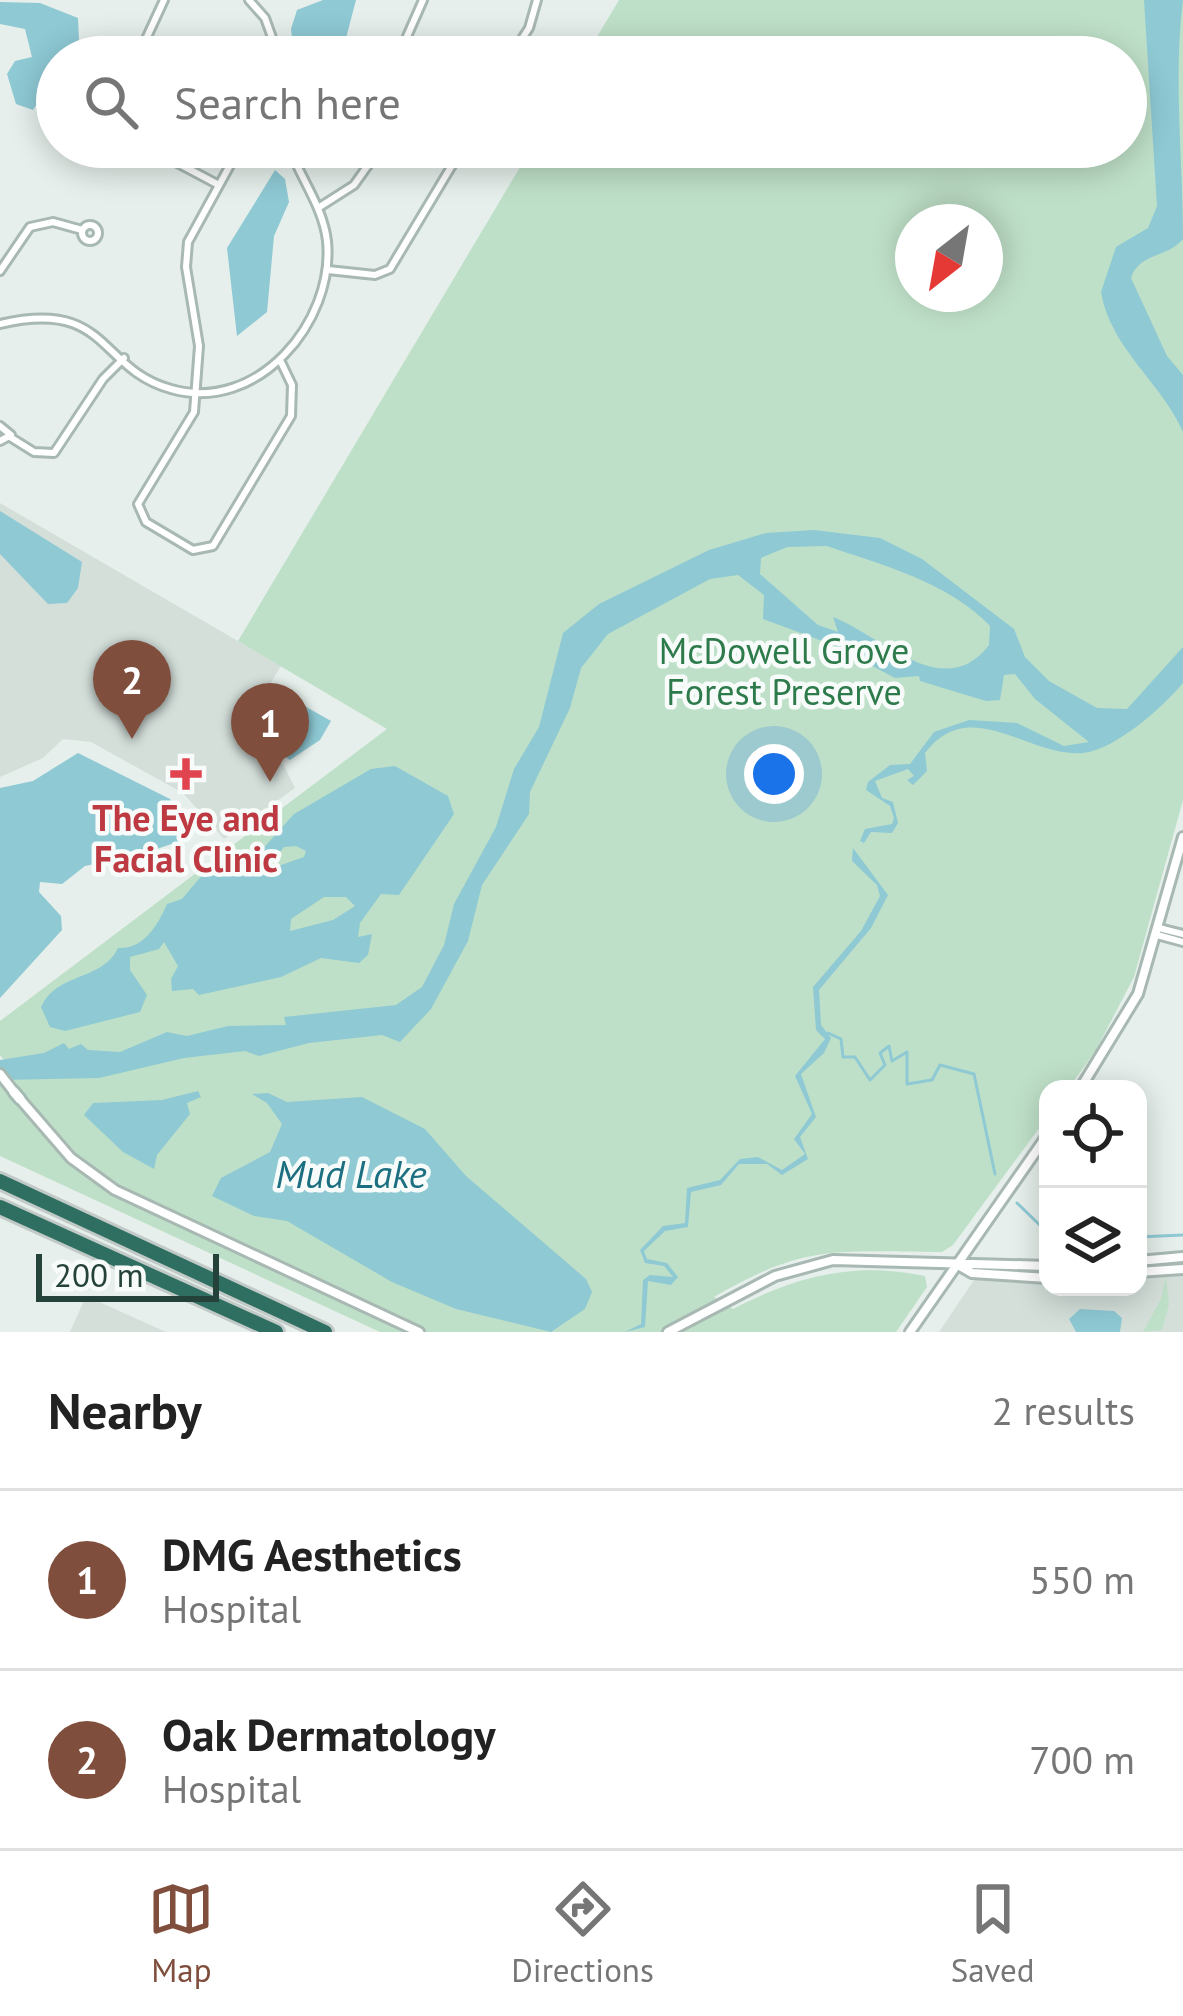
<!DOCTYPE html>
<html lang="en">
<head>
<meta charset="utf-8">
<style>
  :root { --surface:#fff; --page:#f2f2f2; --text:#222; --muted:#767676; --line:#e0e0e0; --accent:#804e3d }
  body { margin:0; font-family:"PT Sans",sans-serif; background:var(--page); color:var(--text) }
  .controls { position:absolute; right:36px; bottom:36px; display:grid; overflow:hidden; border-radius:24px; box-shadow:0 6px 30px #0003 }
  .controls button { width:108px; height:108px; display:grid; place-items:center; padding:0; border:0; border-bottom:3px solid var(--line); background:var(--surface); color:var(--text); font:60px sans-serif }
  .compass { position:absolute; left:895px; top:204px; width:108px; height:108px; border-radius:50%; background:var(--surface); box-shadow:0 6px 30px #0003; rotate:211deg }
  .scale { position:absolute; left:36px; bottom:30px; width:183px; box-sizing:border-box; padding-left:12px; border:6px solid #24423a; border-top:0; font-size:33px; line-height:42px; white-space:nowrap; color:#24423a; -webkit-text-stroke:9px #f7fbf9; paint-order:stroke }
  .you { position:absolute; left:774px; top:774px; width:42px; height:42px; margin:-30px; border:9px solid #fff; border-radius:50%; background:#1a73e8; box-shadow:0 0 0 18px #1a73e833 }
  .badge { display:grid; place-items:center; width:78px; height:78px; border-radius:50%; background:var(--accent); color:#fff; font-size:39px; font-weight:700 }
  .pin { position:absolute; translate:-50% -99px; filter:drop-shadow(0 3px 6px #0008) }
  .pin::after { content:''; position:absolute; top:63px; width:42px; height:36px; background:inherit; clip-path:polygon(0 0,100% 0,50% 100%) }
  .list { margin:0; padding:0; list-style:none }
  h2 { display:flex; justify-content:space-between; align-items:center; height:156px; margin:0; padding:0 48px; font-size:51px }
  h2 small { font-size:39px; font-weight:400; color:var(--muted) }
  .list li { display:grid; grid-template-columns:78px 1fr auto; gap:36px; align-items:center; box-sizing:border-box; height:180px; padding:0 48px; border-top:3px solid var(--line) }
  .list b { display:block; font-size:45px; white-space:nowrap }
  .list p { margin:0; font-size:39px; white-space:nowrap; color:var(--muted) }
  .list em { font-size:39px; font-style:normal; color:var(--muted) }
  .icon { flex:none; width:66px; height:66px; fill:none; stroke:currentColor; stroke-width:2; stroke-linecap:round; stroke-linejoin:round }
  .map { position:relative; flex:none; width:1183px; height:1332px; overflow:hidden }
  .search { position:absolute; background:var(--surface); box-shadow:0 6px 30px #0003; left:36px; right:36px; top:36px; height:132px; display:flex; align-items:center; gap:30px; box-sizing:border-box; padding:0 42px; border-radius:66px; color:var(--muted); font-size:45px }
  .sheet { height:516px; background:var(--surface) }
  nav { display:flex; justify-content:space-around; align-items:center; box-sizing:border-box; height:168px; border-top:3px solid var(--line); background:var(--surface); font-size:33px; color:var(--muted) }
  nav a { display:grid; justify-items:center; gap:6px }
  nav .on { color:var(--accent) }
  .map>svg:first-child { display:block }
  .built { fill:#d4dfda }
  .green { fill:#bfe0c8; fill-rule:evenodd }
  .water { fill:#8ec9d4; fill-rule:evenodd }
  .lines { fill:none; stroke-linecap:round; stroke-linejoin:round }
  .stream { stroke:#8ec9d4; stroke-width:3 }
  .minor-casing { stroke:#a8b8b2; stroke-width:12 }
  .tertiary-casing { stroke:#a8b8b2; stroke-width:14 }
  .secondary-casing { stroke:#a4bbb3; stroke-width:15 }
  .motorway-casing { stroke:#c2cac8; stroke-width:20 }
  .minor { stroke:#fff; stroke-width:6 }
  .tertiary { stroke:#fff; stroke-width:8 }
  .secondary { stroke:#fff; stroke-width:9 }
  .motorway { stroke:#2f6f62; stroke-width:14 }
  .health-dot { fill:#e0444e; stroke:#f7fbf9; stroke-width:4.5 }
  .labels { text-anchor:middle; stroke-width:9; stroke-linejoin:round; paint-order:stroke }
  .park-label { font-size:36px; fill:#2d7a4b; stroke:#f7fbf9 }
  .health-label { font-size:36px; font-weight:bold; fill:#be3a42; stroke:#f7fbf9 }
  .water-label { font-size:39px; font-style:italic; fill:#1c6f80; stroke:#f7fbf9 }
</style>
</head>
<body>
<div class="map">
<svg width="1183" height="1332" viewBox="0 0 1183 1332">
  <rect width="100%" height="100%" fill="#e6efeb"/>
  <path class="built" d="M0,503L281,666L238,737L283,764L295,788L224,839L183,793L91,742L63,739L43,758L0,777Z
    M1183,1272V1332H939L976,1277L1048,1281V1287H1138V1276Z
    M86,1296L166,1332H70Z"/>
  <path class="green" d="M619,0H1183V800L1134,977L1096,1050L1068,1089H1048V1116L953,1245L942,1252C839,1252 808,1242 714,1297L733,1309C796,1276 854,1261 925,1276L927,1287L896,1332H380L0,1156V1080L17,1076L0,1055V1021L387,729L238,641L532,147H1126V57H585ZM913,222H985V294H913Z
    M1166,1276L1169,1304L1162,1330L1143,1332L1161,1299Z"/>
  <path class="water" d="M356,0L341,57H294L291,29L297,10L323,0Z
    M1144,0H1183C1173,77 1183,159 1183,239C1168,258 1140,252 1131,278L1167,356L1183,375V432C1162,383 1110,348 1101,292L1116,247L1148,228L1157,206Z
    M0,2L40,3L78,18L79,40L66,57H57V73L33,110L16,104L7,74L15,61L32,57L25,29L0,24Z
    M275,170L285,179L289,202L274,236L267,312L237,336L227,248Z
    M0,511L82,562L78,588L67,603L48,604L0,554Z
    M814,530L880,538L922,559L1014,629L1025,657L1049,681L1097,708L1127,709L1183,647V683C1163,707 1115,750 1083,753C1028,758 971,693 925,753L927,771L913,785L907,780L914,776L908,769L875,781L882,798L893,802L898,823L892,833L871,832L864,843L860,841L865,829L892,824L894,818L890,806L866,790L868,782L890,765L910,764L934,732L969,720L1017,723L1064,746L1089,742L1035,699L1015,674L1004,675L1000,700L986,701L920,681L919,676L895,678L833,645L763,619L764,595L738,575L710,579L608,634L581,668L570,708L530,792L529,814L482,885L468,941L431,1009L400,1042L382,1035L309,1043L259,1056L245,1051L184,1058L99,1078L0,1080V1060L44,1053L64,1043L69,1049L81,1044L88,1050L120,1052L167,1032L187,1036L228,1026L286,1025L284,1017L396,1005L422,987L444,945L454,904L496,827L514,769L539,727L563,633L599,604L709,550L766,533ZM827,546C885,566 948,582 990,626L989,645C944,704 882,636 833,617L838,632L818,625L760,574L761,558L787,547Z
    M271,687L331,721L320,740L290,760L246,730Z
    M78,753L170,799L193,828L189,838L145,853L125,851L129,858L105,850L99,863L85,866L62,884L40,882L39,892L61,916L62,930L0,998V788L33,781Z
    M395,766L448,796L454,814L399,895L381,894L360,923L358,937L372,934L368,955L359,963L321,958L281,977L199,995L193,989L172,991L171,979L178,966L164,942L159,949L130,957V970L147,995L140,1012L65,1031L50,1027L41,1007C56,972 103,981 118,948C143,950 158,925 167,904L182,899L203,874L260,852L294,814L371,769ZM296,846L306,851L304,857L264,871L284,847ZM324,897H346L355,906L333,920L290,931L291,919Z
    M853,848L888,895L871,928L819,990L821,1025L831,1038L824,1053L801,1074L816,1117L800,1137L808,1159L782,1175L767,1164H739L721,1185L691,1192L688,1227L665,1231L644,1251L647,1259L667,1263L678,1277L671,1285L648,1281L645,1327L625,1332L641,1324L643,1280L650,1275L673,1277L664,1266L645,1263L640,1250L663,1226L685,1223L687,1188L720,1180L740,1159L758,1157L782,1170L805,1154L794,1139L812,1114L795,1076L825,1039L816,1030L813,987L861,931L880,896L877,885L852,861Z
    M198,1091L201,1097L187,1103L190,1114L157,1155L154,1169L123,1152L84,1115L93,1103L162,1100Z
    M268,1093L287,1102L362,1097L425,1129L466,1176L586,1279L592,1292L585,1309L551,1332L456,1309L392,1282L287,1221L254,1216L212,1196L221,1178L270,1152L282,1124L267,1103L252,1094Z
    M1080,1309L1114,1311L1122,1318L1120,1332H1076L1069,1319Z"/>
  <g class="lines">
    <path class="stream" d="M828,1033L841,1039L843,1057H855L870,1080L885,1065L880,1053L889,1046L892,1061L907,1052V1084L932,1080L940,1065L974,1074L995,1174
      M1017,1203L1048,1233
      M1138,1237L1183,1235"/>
    <g class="minor-casing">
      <path id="minor" d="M249,0L265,18L279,57
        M156,57L146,39L164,0
        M398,57L423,0
        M500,57L511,56L529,28L537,0
        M119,147L168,158L217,184
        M240,147L188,242L186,267L199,346L194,412L138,504L146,522L193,550L213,546L291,416L292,385L280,360
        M318,208L354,185L381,147
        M82 233a8 8 0 1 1 16 0a8 8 0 1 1-16 0Z
        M328,270L375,275L390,269L463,147
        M0,271L30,227L53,222L82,230
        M0,324C109,298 98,369 171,389C257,414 335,322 327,241C323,207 301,179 289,147
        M0,426L11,435L0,441
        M10,437L34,452L54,453L103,379L124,358
        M1159,928L1183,934
        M1157,935L1183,942"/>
    </g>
    <g class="tertiary-casing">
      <path id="tertiary" d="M0,1074L14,1092
        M1080,1089L1138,994L1183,837
        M20,1099L71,1158L115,1190L419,1332
        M1138,1261L1183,1257
        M958,1265L972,1273L1048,1278
        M1138,1272L1183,1269
        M668,1332L775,1276L833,1260L1048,1266
        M910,1332L1048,1134"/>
    </g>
    <g class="secondary-casing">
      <path id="secondary" d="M14,1092L20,1099"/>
    </g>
    <g class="motorway-casing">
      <path id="motorway" d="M0,1181L325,1332
        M0,1207L276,1332"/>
    </g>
    <use href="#minor" class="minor"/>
    <use href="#tertiary" class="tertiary"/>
    <use href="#secondary" class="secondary"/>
    <use href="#motorway" class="motorway"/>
  </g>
  <path class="health-dot" d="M180 756h12v12h12v12h-12v12h-12v-12h-12v-12h12z"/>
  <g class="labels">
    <g class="park-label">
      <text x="784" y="664">McDowell Grove<tspan x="784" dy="41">Forest Preserve</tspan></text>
    </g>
    <g class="health-label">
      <text x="186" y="831">The Eye and<tspan x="186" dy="41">Facial Clinic</tspan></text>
    </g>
    <g class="water-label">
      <text x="351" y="1188">Mud Lake</text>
    </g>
  </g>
</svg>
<div class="controls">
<button><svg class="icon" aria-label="locate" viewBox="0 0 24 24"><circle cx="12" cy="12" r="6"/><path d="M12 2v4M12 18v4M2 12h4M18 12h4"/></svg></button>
<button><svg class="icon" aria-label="layers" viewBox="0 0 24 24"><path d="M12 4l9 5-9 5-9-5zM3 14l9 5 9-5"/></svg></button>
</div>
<svg class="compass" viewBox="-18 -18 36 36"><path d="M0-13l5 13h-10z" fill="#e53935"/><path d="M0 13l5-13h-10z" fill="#767676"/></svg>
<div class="scale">200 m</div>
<div class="you"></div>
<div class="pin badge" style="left:270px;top:782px">1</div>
<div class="pin badge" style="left:132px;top:739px">2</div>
<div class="search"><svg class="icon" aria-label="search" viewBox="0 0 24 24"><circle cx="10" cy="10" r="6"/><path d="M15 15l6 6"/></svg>Search here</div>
</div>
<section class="sheet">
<h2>Nearby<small>2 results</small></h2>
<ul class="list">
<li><span class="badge">1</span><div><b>DMG Aesthetics</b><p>Hospital</p></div><em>550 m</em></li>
<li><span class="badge">2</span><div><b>Oak Dermatology</b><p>Hospital</p></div><em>700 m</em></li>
</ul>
</section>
<nav>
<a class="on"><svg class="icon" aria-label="map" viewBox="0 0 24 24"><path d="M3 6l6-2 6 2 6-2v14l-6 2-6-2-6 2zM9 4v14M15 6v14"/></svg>Map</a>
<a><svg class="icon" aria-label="directions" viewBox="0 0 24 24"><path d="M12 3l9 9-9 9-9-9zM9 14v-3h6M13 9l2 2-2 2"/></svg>Directions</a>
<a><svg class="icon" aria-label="saved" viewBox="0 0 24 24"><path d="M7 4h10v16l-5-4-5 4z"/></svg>Saved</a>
</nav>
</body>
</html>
